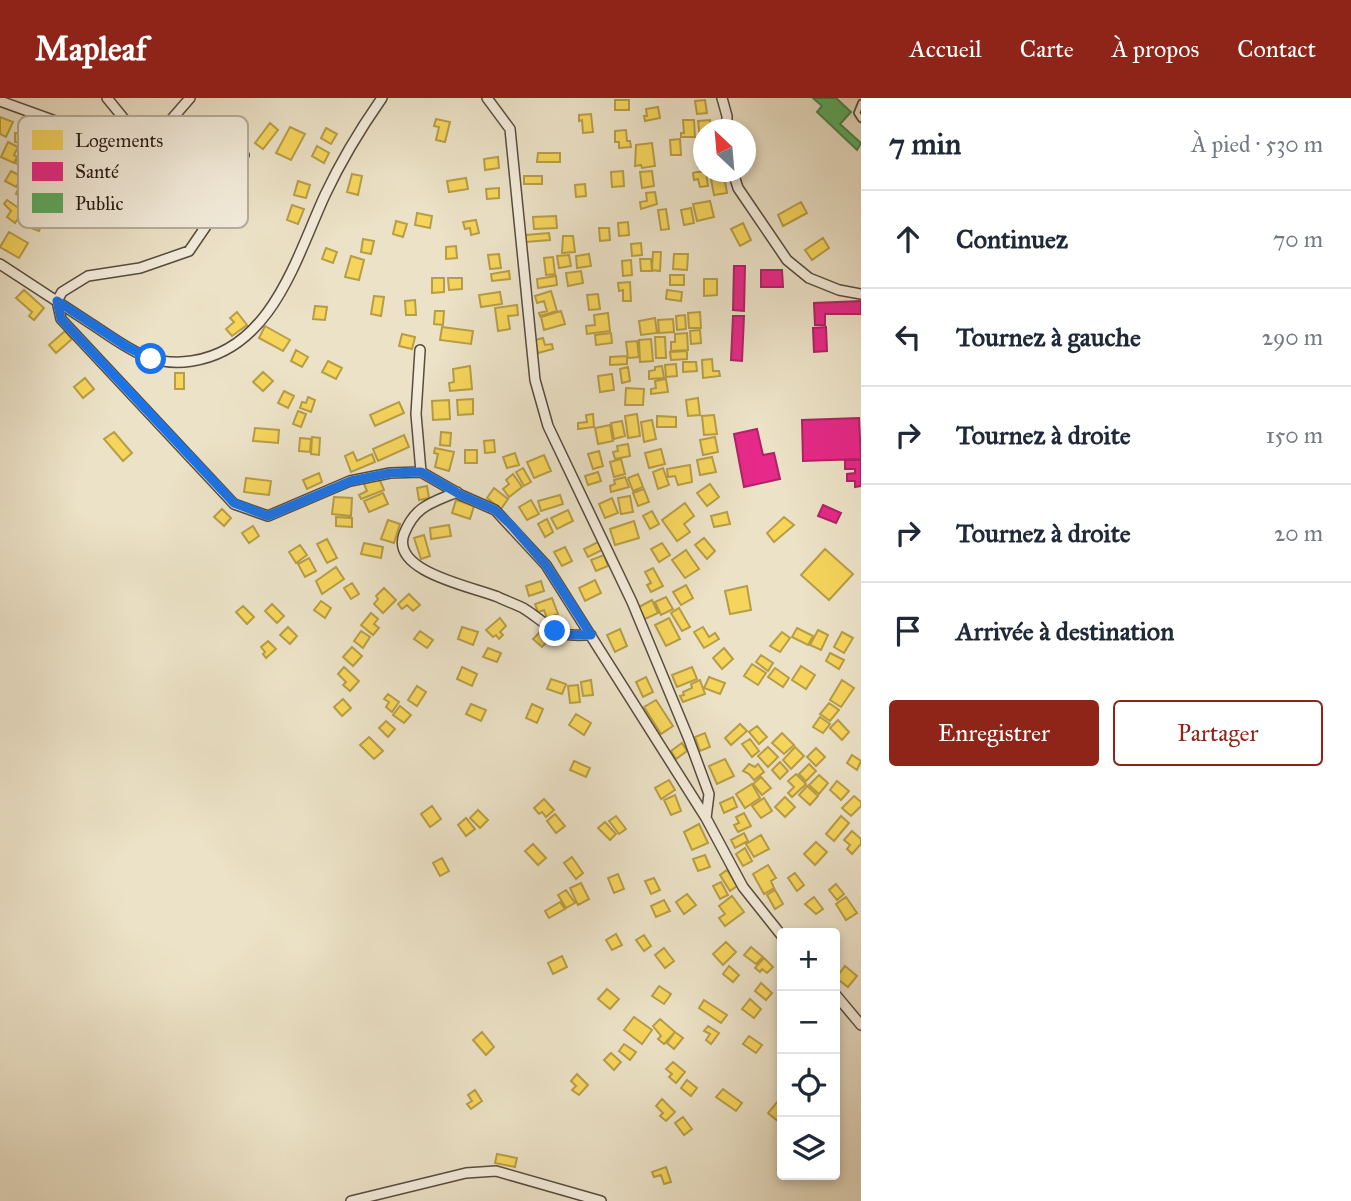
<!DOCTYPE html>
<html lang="fr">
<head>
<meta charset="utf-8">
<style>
  :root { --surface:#fff; --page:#f2f2f3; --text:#1f2937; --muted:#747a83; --line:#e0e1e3; --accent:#8f2418 }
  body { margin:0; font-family:"IM FELL Great Primer",serif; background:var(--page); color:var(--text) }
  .controls { position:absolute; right:21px; bottom:21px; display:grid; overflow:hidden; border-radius:7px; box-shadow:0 4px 10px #0003 }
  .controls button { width:63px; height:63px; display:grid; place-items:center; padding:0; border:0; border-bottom:2px solid var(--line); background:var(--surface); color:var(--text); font:35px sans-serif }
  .compass { position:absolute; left:693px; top:21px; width:63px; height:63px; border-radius:50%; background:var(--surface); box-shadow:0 4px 10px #0003; rotate:334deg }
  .stop { position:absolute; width:21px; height:21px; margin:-16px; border:5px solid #1a73e8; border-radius:50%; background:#fff }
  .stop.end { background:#1a73e8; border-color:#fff; box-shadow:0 2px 7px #0008 }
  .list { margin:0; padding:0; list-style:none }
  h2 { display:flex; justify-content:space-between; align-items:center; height:91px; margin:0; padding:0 28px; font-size:30px }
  h2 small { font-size:23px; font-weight:400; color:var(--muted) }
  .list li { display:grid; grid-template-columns:46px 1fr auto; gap:21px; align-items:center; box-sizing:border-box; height:98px; padding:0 28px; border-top:2px solid var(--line) }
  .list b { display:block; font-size:26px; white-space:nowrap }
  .list em { font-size:23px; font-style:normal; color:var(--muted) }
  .actions { display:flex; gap:14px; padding:21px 28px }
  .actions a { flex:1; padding:16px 0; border:2px solid var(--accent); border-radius:7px; text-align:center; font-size:24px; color:var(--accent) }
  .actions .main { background:var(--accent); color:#fff }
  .icon { flex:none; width:38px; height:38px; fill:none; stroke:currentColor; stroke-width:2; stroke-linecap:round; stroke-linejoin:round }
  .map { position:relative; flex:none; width:861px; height:1103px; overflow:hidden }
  header { display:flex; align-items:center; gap:42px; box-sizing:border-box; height:98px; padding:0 35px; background:var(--accent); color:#fff }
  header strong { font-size:33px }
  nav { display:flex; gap:38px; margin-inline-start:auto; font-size:24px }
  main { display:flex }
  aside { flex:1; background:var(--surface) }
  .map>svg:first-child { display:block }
  .homes { fill:#f6d55c; stroke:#b79d46; stroke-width:2 }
  .health { fill:#e7298a; stroke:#ad2466; stroke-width:2 }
  .public { fill:#5aae61; stroke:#4a8249; stroke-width:2 }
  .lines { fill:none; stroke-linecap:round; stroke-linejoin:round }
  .service-casing { stroke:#574c3e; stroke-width:8 }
  .minor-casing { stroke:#574c3e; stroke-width:12 }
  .service { stroke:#f3ecdb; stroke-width:4.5 }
  .minor { stroke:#f3ecdb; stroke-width:9 }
  .route { stroke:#1a73e8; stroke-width:9 }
  .key { fill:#f3ecdb; stroke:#b5ad9e; stroke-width:2 }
  .key-label { font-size:19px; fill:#251a11 }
</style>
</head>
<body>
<header>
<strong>Mapleaf</strong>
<nav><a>Accueil</a><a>Carte</a><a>À propos</a><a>Contact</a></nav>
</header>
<main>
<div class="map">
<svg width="861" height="1103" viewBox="0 0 861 1103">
  <rect width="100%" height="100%" fill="#ece2c7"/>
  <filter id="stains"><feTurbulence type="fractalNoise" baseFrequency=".00286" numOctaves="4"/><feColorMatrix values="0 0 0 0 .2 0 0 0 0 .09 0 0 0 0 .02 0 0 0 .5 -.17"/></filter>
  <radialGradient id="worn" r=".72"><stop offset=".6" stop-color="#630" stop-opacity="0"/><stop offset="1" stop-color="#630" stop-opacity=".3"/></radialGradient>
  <path class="homes" d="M615,2H629V12H615Z
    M705,2L707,15L697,16L695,3Z
    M658,9L660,20L645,23L644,18H647L646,11Z
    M591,16L593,34L583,35L582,22L579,23V17Z
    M0,19L13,24L6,39L0,36Z
    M436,21L450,24L445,44L436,42L439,29L434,28Z
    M683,22H694L695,39H681V35H684Z
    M710,22L711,32H704V39L700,40L698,23Z
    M270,25L278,32L263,51L255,45Z
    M290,29L305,36L291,62L276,55Z
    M326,30L337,36L331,46L321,40Z
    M626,32L627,43H630L631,49L619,50V44H615V33Z
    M15,35L30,36L29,45L15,44Z
    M680,41L681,57H671L670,42Z
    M8,44L18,49L14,57L17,59L14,65L1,59Z
    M652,45L655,68L642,70L641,67L635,68L636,47Z
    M317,48L329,55L324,65L312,58Z
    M21,49L29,52L23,68L15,65Z
    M538,55H560V64H537Z
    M498,59L499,70L485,72L484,61Z
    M11,73L22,79L16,89L5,83Z
    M623,73L624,88L612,89L611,74Z
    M652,73L654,88L642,90L640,74Z
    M697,74H706L708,88L700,89L698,81L694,82L693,75Z
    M352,76L362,78L358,97L347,94Z
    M524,78H542V86H524Z
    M724,78L727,95L714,97L711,81Z
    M466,80L468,91L449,94L447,83Z
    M298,83L310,87L306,100L294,97Z
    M21,84L35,90L30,102L16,96Z
    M585,86L586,98L576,99L575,87Z
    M499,90V100L487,101L486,91Z
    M655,94L657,106L641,111L640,104L647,103L646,95Z
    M7,102L23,113L15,125L7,119L11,113L4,106Z
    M710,103L714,119L697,123L693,106Z
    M801,104L807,115L783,128L778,117Z
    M292,107L304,111L298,126L287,122Z
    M32,110L46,115L39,133L25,128Z
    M691,110L694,125L684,127L681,112Z
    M666,111L669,131L661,132L658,112Z
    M417,115L432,118L430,130L415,127Z
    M556,118L557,130L534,131L533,119Z
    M476,122L479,135L471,137L470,130L465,131L463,124Z
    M396,123L407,126L403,139L393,136Z
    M628,124L629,137L619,138L618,125Z
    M743,125L751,142L740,148L731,131Z
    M599,130H609L610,142L600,143Z
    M9,134L28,145L19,160L0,149Z
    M549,135L550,142L526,144V137Z
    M563,138H573L575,154L562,155Z
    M823,140L829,150L812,162L805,152Z
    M363,141L374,143L371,156L361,154Z
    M641,145L642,157L632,158L631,146Z
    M456,148L457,160L446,161V149Z
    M326,150L337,154L333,165L322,161Z
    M653,154H661L660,173L652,172Z
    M499,156L501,170L490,171L488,157Z
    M589,156L591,168L577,170L576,158Z
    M674,156H688L687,172L673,171Z
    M569,157L571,168L559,170L557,158Z
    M351,158L364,162L359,182L345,179Z
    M553,159L555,176L546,177L544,160Z
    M640,161H651L652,173H641Z
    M631,162L632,177L623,178L622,163Z
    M509,173L510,181L492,183L491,176Z
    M581,173L583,185L568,188L566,175Z
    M670,177H684V187H670Z
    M556,178L557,187L538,190L537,181Z
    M432,180H444V194L432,195Z
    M448,180H462V191L449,192Z
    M704,181H717V197L704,198Z
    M630,184L631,203H623V192L619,193L618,185Z
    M24,192L44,210L34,222L29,218L32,214L16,200Z
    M667,192L682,194L681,203L666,201Z
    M551,193L557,213L540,218L539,215L547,213L544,203L537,205L535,198Z
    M500,194L502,206L481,209L479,197Z
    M598,196L600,211L589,212L587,197Z
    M374,198L384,199L381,218L371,216Z
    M415,202L416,217H406L405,203Z
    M517,207L518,217L508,218L510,231L498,233L495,210Z
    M315,208L327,209L325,222L313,221Z
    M435,213H444L443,227L434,226Z
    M561,213L565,226L544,232L541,219Z
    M237,214L247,227L232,238L226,231L234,224L230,220Z
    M700,214L701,230H689L688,215Z
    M608,215L610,233L587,236L586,228L595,227L594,217Z
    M685,217L686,231L677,232L676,218Z
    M655,220L657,235L641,237L639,223Z
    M673,221L674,234L659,235L658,222Z
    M265,228L290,242L283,253L259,240Z
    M442,229L473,233L471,246L440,242Z
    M700,232L701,245L691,246L690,233Z
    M65,233L72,241L56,255L49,247Z
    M611,235L612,245L596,247L595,237Z
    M687,235L688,252L671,253V244H675V236Z
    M402,236L415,239L412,251L399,248Z
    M655,239H665L666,260H656Z
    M543,240L545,247L552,246L553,251L538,255L535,242Z
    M651,241L653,263L640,264L639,242Z
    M637,243L639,259L628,260L626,244Z
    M296,252L308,259L302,269L291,263Z
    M687,253V261L671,262L670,254Z
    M627,258V266L610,267V259Z
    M712,261L713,273H719L720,278L703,280L702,262Z
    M328,263L342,270L336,281L322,274Z
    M683,264H696L697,273L683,274Z
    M676,266L677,278L666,279L665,267Z
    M470,268L472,291L450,293L449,285L454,284L453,271Z
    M662,268L664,280L649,281V273L655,272V269Z
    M628,269L630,283L622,285L620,271Z
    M263,274L273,283L263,293L253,284Z
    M175,275H184V291H175Z
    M612,276L614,292L600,294L598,278Z
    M85,280L94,291L83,300L74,289Z
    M666,281L668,294L651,296V291L656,290L655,283Z
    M626,290L644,291L643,307H625Z
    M284,293L294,298L288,310L278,305Z
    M308,299L315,302L311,314L300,310L302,304L306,305Z
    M698,300L700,317L688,318L686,302Z
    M473,301V316L458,317L457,302Z
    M449,302L450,321L433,322L432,303Z
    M399,304L404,315L375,328L370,317Z
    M298,313L306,316L301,329L293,326Z
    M593,316L594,329L578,331V325L587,324L586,317Z
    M637,316L640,338L628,340L625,318Z
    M714,317L717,336L704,337L702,318Z
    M657,318L676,319V329H657Z
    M652,322L656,341L644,344L641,324Z
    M622,323L625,338L614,341L611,325Z
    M610,327L613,343L598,346L595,330Z
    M255,330L279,332L278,345L253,343Z
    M114,334L132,355L123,363L104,341Z
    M441,334L451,335L450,348L440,347Z
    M404,337L409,349L378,363L373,351Z
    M312,339L320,340L319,357L311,356Z
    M715,339L718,354L703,357L700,342Z
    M300,340L311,341L310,354L299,353Z
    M494,342L495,354L485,355L484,343Z
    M628,346L630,358L615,361L613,354L618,353L617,348Z
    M435,350L454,354L449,373L435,369L438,356L434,355Z
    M661,351L665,366L649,370L645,355Z
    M465,352H477V365H465Z
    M599,353L603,368L593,371L588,356Z
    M353,354L357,363L372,356L375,364L351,374L345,358Z
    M515,355L519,367L507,370L503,359Z
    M544,357L551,373L534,380L527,364Z
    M712,359L716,374L700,377L697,362Z
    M621,361L625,376L614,379L610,364Z
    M690,367L692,384L678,387L675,378L668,379L667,371Z
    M523,370L531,384L524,388L516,374Z
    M663,370L669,387L658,391L653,374Z
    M598,374L601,383L588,387L585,378Z
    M319,375L322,384L307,391L303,382Z
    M513,376L522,389L509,399L503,391L509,386L506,382Z
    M638,376L643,389L633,393L628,380Z
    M625,379L629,389L611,394L610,388L615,386L614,382Z
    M246,380L271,383L269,397L244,394Z
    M379,380L384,392L361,401L359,397L367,393L364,386Z
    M710,386L719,399L707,408L697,395Z
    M427,388L429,400L419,402L417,390Z
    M494,390L508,401L501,411L487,400Z
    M644,391L649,404L638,408L633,395Z
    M383,395L388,406L369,414L364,403Z
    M560,397L563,406L541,413L538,403Z
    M630,398L633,414L621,416L618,400Z
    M334,399L352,400L351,418L332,416Z
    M612,400L618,415L605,420L599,406Z
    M456,402L474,408L470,421L452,415Z
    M531,402L539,416L527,422L519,409Z
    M685,405L694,418L684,426L690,434L677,443L662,422Z
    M222,411L231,420L224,428L214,419Z
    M568,412L573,423L557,431L551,420Z
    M652,413L659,426L650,431L643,418Z
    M727,414L730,426L714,429L711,418Z
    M336,419L352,420V429L336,428Z
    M784,419L794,427L774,444L767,435Z
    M547,421L553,434L545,439L538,426Z
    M388,422L400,426L394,445L381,441Z
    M634,423L639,440L615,447L610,431Z
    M449,427L451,438L431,441L430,430Z
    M253,428L259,438L249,445L242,435Z
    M424,437L430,458L421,461L414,440Z
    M704,440L715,453L707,461L695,447Z
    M327,441L337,460L327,465L317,446Z
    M598,444L602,452L588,459L584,451Z
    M364,445L383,449L381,460L361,456Z
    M662,445L670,457L659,464L651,451Z
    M300,447L307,457L296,465L289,454Z
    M565,449L572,463L562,468L554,454Z
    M825,451L853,476L829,502L801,477Z
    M686,452L699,471L685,480L672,462Z
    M604,457L608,468L596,473L591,462Z
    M309,460L316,473L305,479L298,466Z
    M336,469L344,481L322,496L316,483Z
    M653,470L663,488L651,494L647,487L651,485L645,474Z
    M595,482L601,495L585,503L579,490Z
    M541,483L544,493L529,498L526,488Z
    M352,485L359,496L351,501L344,490Z
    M686,487L693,500L681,507L673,494Z
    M747,488L751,512L730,516L725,493Z
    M384,490L396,502L383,515L374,506L378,501L376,498Z
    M409,496L420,507L413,513L407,507L402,511L398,506Z
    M666,499L673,511L661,517L655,504Z
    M552,500L558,516L547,520L544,512L538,514L535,506Z
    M652,502L658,515L645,521L639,509Z
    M321,503L331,510L325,520L314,512Z
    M272,506L284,518L277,525L265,513Z
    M243,508L254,519L247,526L236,514Z
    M679,510L690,529L682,533L671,515Z
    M371,515L378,521L374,526L379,530L373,537L361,527Z
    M500,520L506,528L500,534L503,537L499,541L496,537L493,539L486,532Z
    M669,520L680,541L666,548L655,527Z
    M288,529L297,538L290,546L280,537Z
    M462,529L478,534L473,547L458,541Z
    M703,529L709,539L715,535L719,541L704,550L694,534Z
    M797,530L813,538L808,547L792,539Z
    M543,531L551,540L542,549L533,541Z
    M620,531L627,548L615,554L607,537Z
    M818,532L828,537L821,552L810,547Z
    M361,533L370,539L363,550L354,543Z
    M420,533L433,542L427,550L414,541Z
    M782,534L790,540L780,554L770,548Z
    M842,534L853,540L844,555L834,549Z
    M268,543L276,551L266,560L263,556L265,554L261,549Z
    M352,549L362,558L353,568L343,559Z
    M488,550L501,555L497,564L483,559Z
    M724,550L733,561L722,571L713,560Z
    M830,555L844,562L839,571L826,563Z
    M761,557L773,565L768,573L756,564Z
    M752,566L766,575L758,587L744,578Z
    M801,568L815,577L806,591L792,582Z
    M344,569L359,583L350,593L343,587L346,584L338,576Z
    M462,569L477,576L472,588L457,581Z
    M692,569L697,581L677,589L672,577Z
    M775,570L789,580L783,589L768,579Z
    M646,579L653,594L643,599L636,584Z
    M709,579L725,585L720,596L704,590Z
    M551,581L566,586L562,596L547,591Z
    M591,582L593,597L583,598L581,584Z
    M700,582L705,596L683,604L680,598L684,597L683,594L692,590L691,586Z
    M842,582L854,590L841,609L830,602Z
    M578,587L580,604L570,605L568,588Z
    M417,588L426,594L417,608L408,602Z
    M388,596L399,604L392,614L386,609L389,604L384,601Z
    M343,601L351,610L342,618L334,609Z
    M656,602L673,628L661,636L644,609Z
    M829,605L839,612L830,623L820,616Z
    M471,606L486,612L481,623L466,616Z
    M532,606L543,611L537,625L526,620Z
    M400,608L411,617L404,625L393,617Z
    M576,616L591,625L584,637L569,627Z
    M820,619L830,626L823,635L813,629Z
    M838,622L849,634L842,642L830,630Z
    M386,623L395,631L388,639L379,630Z
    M740,626L747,633L731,647L725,640Z
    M757,628L767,639L759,646L749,634Z
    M705,635L710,649L700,653L695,639Z
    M782,635L794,647L784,656L772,645Z
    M369,639L383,653L374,661L360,647Z
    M750,641L759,653L752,659L742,646Z
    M682,645L687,653L676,661L671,653Z
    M768,649L778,659L768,669L758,658Z
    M795,649L804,658L791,671L783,662Z
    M816,650L825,659L816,668L807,659Z
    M852,657L861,663L857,672L847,665Z
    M725,661L734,678L717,686L709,668Z
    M574,663L590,670L586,679L570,672Z
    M780,664L788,673L780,681L772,672Z
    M749,666L755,669L758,666L764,674L754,682L749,676L743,673Z
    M809,666L816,673L806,683L799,676Z
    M796,676L806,686L792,699L788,695L794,689L788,683Z
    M819,677L828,685L819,696L809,687Z
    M761,679L771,690L762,697L753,686Z
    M669,682L675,692L661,701L655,690Z
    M837,683L849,693L841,702L830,692Z
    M752,686L760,700L745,710L736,696Z
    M807,688L818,698L810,707L799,697Z
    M675,697L681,713L671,717L664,702Z
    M854,698L861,704V708L851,718L842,710Z
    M733,699L737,709L724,715L720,705Z
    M785,699L795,709L785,719L775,709Z
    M764,700L772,713L761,720L752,708Z
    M544,701L554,712L546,719L542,714L539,716L534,710Z
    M432,708L441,721L430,729L421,716Z
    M478,712L488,722L480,730L470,720Z
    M744,715L751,728L738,734L734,727L739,725L736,719Z
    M555,716L565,728L556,735L547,723Z
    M616,718L626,731L619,736L609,723Z
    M841,718L849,725L834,743L826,736Z
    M466,720L475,731L466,738L458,727Z
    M605,724L616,736L610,742L598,730Z
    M699,726L708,745L692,752L684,734Z
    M852,733L861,741V746L852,756L847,751L850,747L844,742Z
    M744,735L748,743L735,750L731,742Z
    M761,737L769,751L754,759L746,746Z
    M816,744L827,754L815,767L804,756Z
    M533,746L546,760L538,767L525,753Z
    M745,750L752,763L743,768L736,756Z
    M705,757L710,769L698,773L693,761Z
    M572,759L583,775L576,781L564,765Z
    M442,760L449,773L440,778L433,765Z
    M768,767L776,780L771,783L774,790L764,796L753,776Z
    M727,772L737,788L730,793L720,777Z
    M795,775L804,787L797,793L788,780Z
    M618,776L624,791L614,795L608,780Z
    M654,780L660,792L651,796L645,783Z
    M721,784L728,797L720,801L713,788Z
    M581,785L589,801L578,807L570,790Z
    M836,786L844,796L837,802L829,792Z
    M566,792L575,805L566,810L558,797Z
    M775,792L783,806L775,811L767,797Z
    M687,796L696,807L684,816L676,804Z
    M732,798L744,814L725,828L719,820L725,816L719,808Z
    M814,799L823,811L816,816L805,806Z
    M846,799L857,815L846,822L836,806Z
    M664,802L670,813L656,819L651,808Z
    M560,804L565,811L549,820L545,813Z
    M616,836L622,847L612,852L606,842Z
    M644,837L651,848L644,853L636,842Z
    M726,844L736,854L723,867L713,856Z
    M751,849L763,859L756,866L744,857Z
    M664,850L674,863L665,870L655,857Z
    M562,858L567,869L553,876L548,865Z
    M764,860L773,869L767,875L762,871L760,874L755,870Z
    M729,868L739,877L733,884L723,876Z
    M845,868L857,878L848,889L836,880Z
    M761,885L772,895L766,902L755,893Z
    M659,888L671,896L664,906L652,898Z
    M607,891L619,901L610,911L598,901Z
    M750,901L761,911L754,920L742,911Z
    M704,902L727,917L721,925L699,910Z
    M634,919L652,932L642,946L624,932Z
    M660,921L675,934L664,946L658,941L661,938L653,928Z
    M708,928L719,935L711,946L706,942L710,936L704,933Z
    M482,934L494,949L486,957L473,942Z
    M675,934L683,940L674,951L667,945Z
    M749,938L762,947L756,955L743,946Z
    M624,946L636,954L630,962L619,953Z
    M611,955L621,964L614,972L604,962Z
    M673,964L685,974L676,985L669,979L672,976L666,971Z
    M577,976L588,987L579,997L572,992L576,988L571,983Z
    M687,982L697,990L691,998L681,990Z
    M723,991L742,1005L736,1013L716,999Z
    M475,992L482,1003L471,1011L467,1006L472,1003L468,997Z
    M662,1001L675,1014L666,1023L660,1018L663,1015L656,1008Z
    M778,1003L782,1006V1019L779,1024L768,1015Z
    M683,1019L692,1031L684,1037L675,1025Z
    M497,1056L517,1060L515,1069L495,1065Z
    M666,1069L671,1084L664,1086L661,1077L654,1079L652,1074Z"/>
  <path class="health" d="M734,168H745L744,213L733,212Z
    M761,172H782L783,189H761Z
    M861,203V216H825V227H815L814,205Z
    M733,218H744L742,263L731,262Z
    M826,229L827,253L814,254L813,230Z
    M859,320L861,361L803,363L802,322Z
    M757,331L763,357L774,355L780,381L744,389L734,336Z
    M845,362H861V388L855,389V383H847V376L855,375V371H845Z
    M823,407L841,415L836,425L818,418Z"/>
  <path class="public" d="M813,0H836L851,14L840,26L861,45L857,52L817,14L822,8Z"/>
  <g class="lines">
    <g class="service-casing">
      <path id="service" d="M861,5L857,15L861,21"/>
    </g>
    <g class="minor-casing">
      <path id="minor" d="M107,0L129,27L132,38L128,52L130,96
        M487,0L510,31L535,282L548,328L632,504L688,639L709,696L706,720L743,789L782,838
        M722,0L727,18V32
        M0,3L58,24L92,42L132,38L159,29L170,23L190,0
        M244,57L215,115L189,153L140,170L88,178L62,194L57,203L61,221L234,406L268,418L350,383L390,375L421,374L461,397L495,412L546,467L706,720
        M733,74L738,90L787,162L809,180L839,192L861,196
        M0,166C30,186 60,205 90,225C109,237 128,252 149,260C162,264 179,265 192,263C272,251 296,160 325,97C341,63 361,30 382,0
        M420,252L416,316L421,374
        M457,394C431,405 415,408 404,436C390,474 474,489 498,499C506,503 515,506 523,510C537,518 548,531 564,536C572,538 582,537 591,537
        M835,896L861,927
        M351,1103L466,1075L496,1073L601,1103"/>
    </g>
    <use href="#service" class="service"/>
    <use href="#minor" class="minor"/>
  </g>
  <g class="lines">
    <path class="route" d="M151,261L127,249L57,203L61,221L234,405L268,418L351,383L390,375L421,374L461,397L495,412L510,426L546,467L591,537H567L555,533"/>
  </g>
  <rect x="18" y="18" width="230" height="112" rx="10" class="key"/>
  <rect x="32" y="32" width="31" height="20" fill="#f6d55c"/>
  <rect x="32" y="64" width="31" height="19" fill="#e7298a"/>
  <rect x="32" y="95" width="31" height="20" fill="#5aae61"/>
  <g class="key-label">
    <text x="75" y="49">Logements</text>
    <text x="75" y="80">Santé</text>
    <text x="75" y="112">Public</text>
  </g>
  <rect width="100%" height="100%" filter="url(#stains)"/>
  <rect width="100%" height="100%" fill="url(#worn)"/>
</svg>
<div class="controls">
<button>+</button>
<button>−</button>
<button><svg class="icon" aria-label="locate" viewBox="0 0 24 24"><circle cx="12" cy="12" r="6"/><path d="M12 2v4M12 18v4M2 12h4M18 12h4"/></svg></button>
<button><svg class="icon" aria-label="layers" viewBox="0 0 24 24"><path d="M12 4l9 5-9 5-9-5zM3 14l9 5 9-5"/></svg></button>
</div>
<svg class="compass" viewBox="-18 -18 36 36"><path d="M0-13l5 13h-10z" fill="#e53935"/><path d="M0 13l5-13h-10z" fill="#747a83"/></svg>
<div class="stop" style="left:151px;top:261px"></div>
<div class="stop end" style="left:555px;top:533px"></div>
</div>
<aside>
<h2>7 min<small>À pied · 530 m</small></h2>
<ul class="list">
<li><svg class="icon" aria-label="ahead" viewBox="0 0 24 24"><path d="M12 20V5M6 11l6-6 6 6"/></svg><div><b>Continuez</b></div><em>70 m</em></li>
<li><svg class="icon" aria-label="left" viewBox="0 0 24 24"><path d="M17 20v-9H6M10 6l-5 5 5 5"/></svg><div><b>Tournez à gauche</b></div><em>290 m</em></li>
<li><svg class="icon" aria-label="right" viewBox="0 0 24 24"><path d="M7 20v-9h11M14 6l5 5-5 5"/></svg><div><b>Tournez à droite</b></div><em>150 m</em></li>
<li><svg class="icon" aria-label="right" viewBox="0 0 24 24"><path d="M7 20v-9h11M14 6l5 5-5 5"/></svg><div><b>Tournez à droite</b></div><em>20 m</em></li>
<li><svg class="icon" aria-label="arrive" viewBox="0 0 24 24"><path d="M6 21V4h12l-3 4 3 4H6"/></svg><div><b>Arrivée à destination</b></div></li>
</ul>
<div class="actions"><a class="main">Enregistrer</a><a>Partager</a></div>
</aside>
</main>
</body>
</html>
